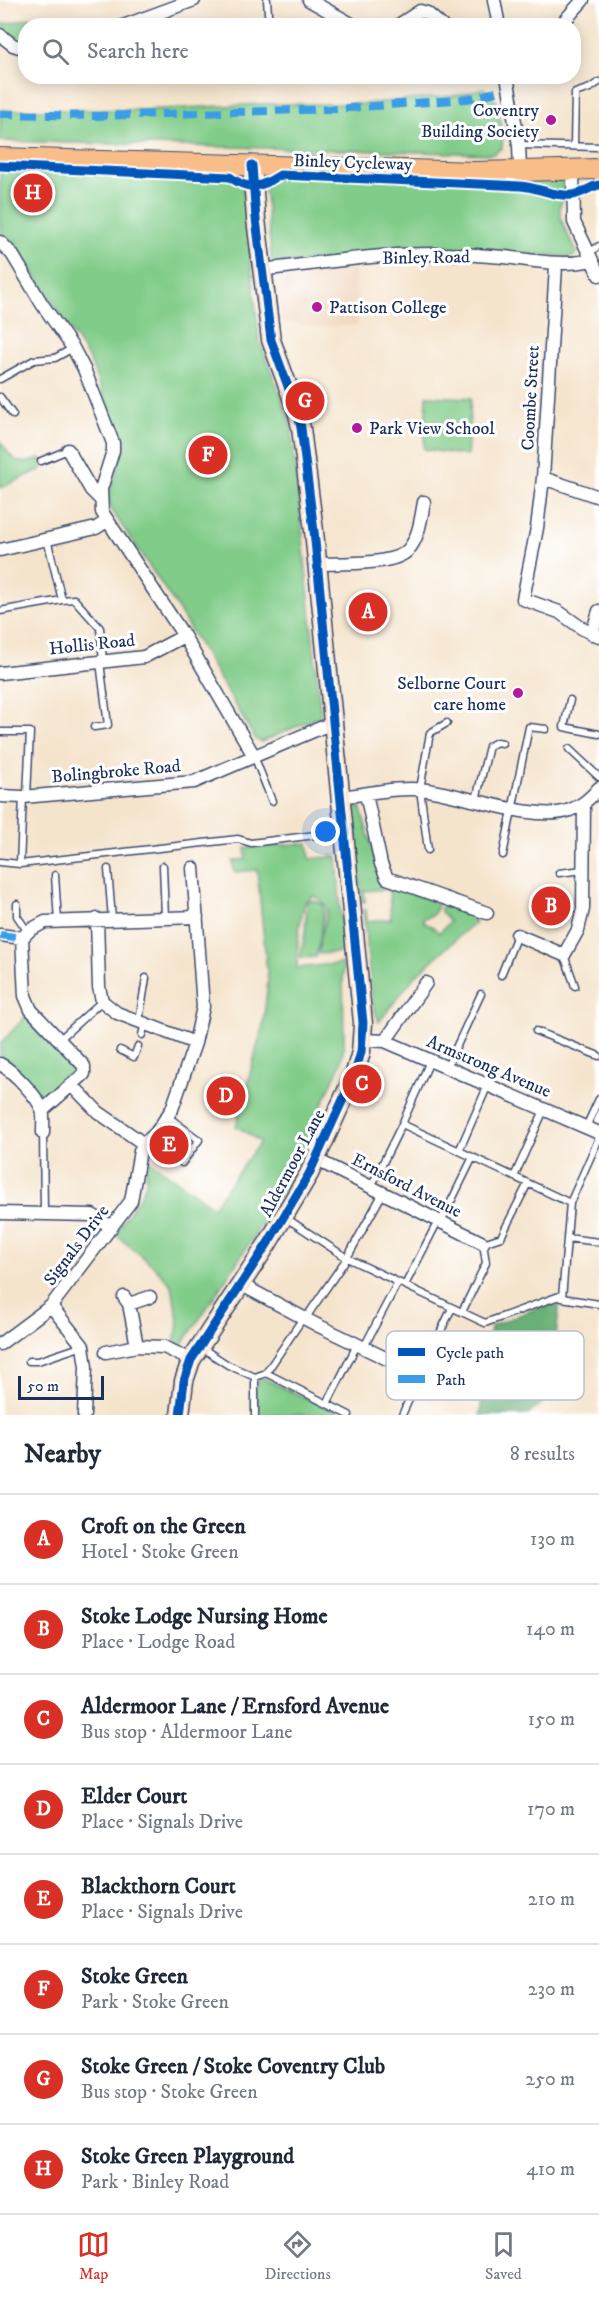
<!DOCTYPE html>
<html lang="en">
<head>
<meta charset="utf-8">
<style>
  :root { --surface:#fff; --page:#f2f2f3; --text:#1f2937; --muted:#747a83; --line:#e0e1e3; --accent:#d93025 }
  body { margin:0; font-family:"IM FELL DW Pica",serif; background:var(--page); color:var(--text) }
  .scale { position:absolute; left:18px; bottom:15px; width:86px; box-sizing:border-box; padding-left:6px; border:3px solid #1b2f5e; border-top:0; font-size:16px; line-height:21px; white-space:nowrap; color:#1b2f5e; -webkit-text-stroke:4px #fff; paint-order:stroke }
  .you { position:absolute; left:326px; top:832px; width:21px; height:21px; margin:-15px; border:4px solid #fff; border-radius:50%; background:#1a73e8; box-shadow:0 0 0 9px #1a73e833 }
  .badge { display:grid; place-items:center; width:39px; height:39px; border-radius:50%; background:var(--accent); color:#fff; font-size:20px; font-weight:700 }
  .pin { position:absolute; translate:-50% -50%; border:3px solid #fff; box-shadow:0 2px 6px #0006 }
  .list { margin:0; padding:0; list-style:none }
  h2 { display:flex; justify-content:space-between; align-items:center; height:78px; margin:0; padding:0 24px; font-size:26px }
  h2 small { font-size:20px; font-weight:400; color:var(--muted) }
  .list li { display:grid; grid-template-columns:39px 1fr auto; gap:18px; align-items:center; box-sizing:border-box; height:90px; padding:0 24px; border-top:2px solid var(--line) }
  .list b { display:block; font-size:22px; white-space:nowrap }
  .list p { margin:0; font-size:20px; white-space:nowrap; color:var(--muted) }
  .list em { font-size:20px; font-style:normal; color:var(--muted) }
  .icon { flex:none; width:33px; height:33px; fill:none; stroke:currentColor; stroke-width:2; stroke-linecap:round; stroke-linejoin:round }
  .map { position:relative; flex:none; width:599px; height:1415px; overflow:hidden }
  .search { position:absolute; background:var(--surface); box-shadow:0 3px 15px #0003; left:18px; right:18px; top:18px; height:66px; display:flex; align-items:center; gap:15px; box-sizing:border-box; padding:0 21px; border-radius:24px; color:var(--muted); font-size:22px }
  .sheet { height:798px; background:var(--surface) }
  nav { display:flex; justify-content:space-around; align-items:center; box-sizing:border-box; height:84px; border-top:2px solid var(--line); background:var(--surface); font-size:16px; color:var(--muted) }
  nav a { display:grid; justify-items:center; gap:3px }
  nav .on { color:var(--accent) }
  .map>svg:first-child { display:block }
  .built { fill:#f0d5bc }
  .green { fill:#81cc89; stroke:#4e7e74; stroke-width:1.5 }
  .forest { fill:#68b075; stroke:#42706a; stroke-width:1.5 }
  .lines { fill:none; stroke-linecap:round; stroke-linejoin:round }
  .lane-casing { stroke:#3c4a6e; stroke-width:9 }
  .street-casing { stroke:#3c4a6e; stroke-width:15 }
  .secondary-casing { stroke:#3c4a6e; stroke-width:21 }
  .primary-casing { stroke:#3c4a6e; stroke-width:22 }
  .lane { stroke:#fff; stroke-width:6 }
  .street { stroke:#fff; stroke-width:12 }
  .secondary { stroke:#fce5cf; stroke-width:18 }
  .primary { stroke:#f8bd88; stroke-width:20 }
  .quiet { stroke:#3b9de6; stroke-width:8; stroke-dasharray:15 8; stroke-linecap:butt }
  .cycleway-casing { stroke:#fff; stroke-width:13 }
  .cycleway { stroke:#0057b8; stroke-width:9 }
  .poi-dot { fill:#b5179e; stroke:#fff; stroke-width:2 }
  .labels { text-anchor:middle; stroke-width:6; stroke-linejoin:round; paint-order:stroke }
  .poi-label { font-size:18px; fill:#1b2f5e; stroke:#fff; text-anchor:end }
  .street-label { font-size:18px; fill:#1b2f5e; stroke:#fff }
  .key { fill:#fff; stroke:#bbc1cf; stroke-width:1.5 }
  .key-label { font-size:16px; fill:#1b2f5e }
</style>
</head>
<body>
<div class="map">
<svg width="599" height="1415" viewBox="0 0 599 1415">
  <rect width="100%" height="100%" fill="#fff"/>
  <filter id="ink" filterUnits="userSpaceOnUse"><feTurbulence type="fractalNoise" baseFrequency=".0167" numOctaves="2"/><feDisplacementMap in="SourceGraphic" scale="12" xChannelSelector="R" yChannelSelector="G"/><feConvolveMatrix kernelMatrix="1 2 1 2 8 2 1 2 1" color-interpolation-filters="sRGB"/></filter>
  <filter id="wash" filterUnits="userSpaceOnUse"><feTurbulence type="fractalNoise" baseFrequency=".008" numOctaves="4" result="noise"/><feDisplacementMap in="SourceGraphic" scale="24" xChannelSelector="R" yChannelSelector="G"/><feGaussianBlur stdDeviation="1.35" result="paint"/><feColorMatrix in="noise" values="0 0 0 0 0 0 0 0 0 0 0 0 0 0 0 0 0 1.4 0 .05"/><feComposite in="paint" operator="in"/></filter>
  <g filter="url(#wash)">
    <rect width="100%" height="100%" fill="#f5e4cc"/>
    <path class="built" d="M355,264L358,325L317,327L278,321L273,277Z"/>
    <path class="green" d="M31,18L34,25L26,26L25,43C15,41 3,36 0,25Z
      M484,88L491,98L497,101L503,135L502,148L493,154L0,141V110H141L264,104H363L458,95Z
      M0,163L241,174L243,180L259,340L289,416L292,433L321,716L261,742L256,740L175,604L112,511L108,496L121,458V440L89,359L15,244L0,231Z
      M273,174L557,178C561,180 565,183 566,188C567,195 561,200 560,207C558,220 571,240 577,252L573,257L448,249L272,264L264,180Z
      M427,396L471,398L467,456L424,449Z
      M0,441C11,459 19,469 41,458L42,469L0,488Z
      M360,806L382,882L388,886L436,902L438,906C435,914 431,917 423,918L424,923L433,927L439,933L450,922L441,912V908L445,905L470,913L475,922L414,977L379,1022L373,1006L363,910H366L367,921L391,919L389,889L364,891L365,902H362L353,811Z
      M308,843L310,859L337,856L343,952L319,954L320,937L316,957L300,958L305,934L307,902L312,900L323,904L324,914L320,937C327,920 334,904 313,896L305,902C299,922 297,947 297,968L343,963L344,1047L340,1065L282,1194L183,1344L178,1346L175,1344V1336L179,1326L172,1286L155,1267L115,1234L140,1196L146,1183V1158L213,1207L260,1142L236,1126L263,1025L268,981L257,870L234,872L233,861L246,859L245,848Z
      M27,1015L77,1065V1071L48,1097L40,1096L0,1055V1044Z
      M260,1377L343,1415H253L254,1394Z"/>
    <path class="forest" d="M560,1299L554,1359L548,1389L544,1401L528,1415H480L491,1326Z"/>
  </g>
  <g filter="url(#ink)">
    <g class="lines">
      <g class="lane-casing">
        <path id="lane" d="M267,0L269,26
          M519,145L599,147
          M574,146L575,93L590,88L599,82
          M589,253L599,246
          M0,379L34,360L55,358L73,348
          M0,397L13,415
          M41,461L68,450
          M47,539L62,600L74,599L100,628L103,661
          M0,611L62,600
          M570,700L564,727L599,734
          M94,727L108,725L100,662
          M0,732H30L27,796
          M569,749L599,777
          M254,756L272,801
          M476,800L489,746L497,742L502,743
          M428,850L420,789L430,733L447,723
          M503,855L529,727L546,729
          M0,862L20,864L23,797
          M20,864L238,839L251,843L340,832
          M163,866L165,917
          M108,869L112,919
          M559,873L583,870
          M55,875L58,921
          M17,904V916L28,932
          M564,955L575,986
          M501,975L517,935
          M139,1021L146,978
          M536,1031L599,1056
          M142,1035L145,1024
          M59,1040L102,1001
          M120,1050L134,1057L138,1046
          M447,1067L481,994
          M167,1116L199,1140L182,1163
          M402,1124L430,1061
          M586,1127L599,1099
          M43,1133L44,1213
          M459,1151L488,1085
          M514,1177L544,1110
          M371,1187L402,1124L570,1203L562,1298L599,1304
          M570,1203L599,1138
          M286,1218L347,1258L383,1193
          M441,1222L473,1157
          M567,1238L599,1242
          M405,1285L438,1221
          M462,1312L486,1263L483,1243L501,1237L528,1183
          M303,1318L266,1373L349,1415
          M305,1319L347,1258L485,1323L562,1295
          M364,1347L398,1282
          M202,1348L228,1365L255,1377L266,1373
          M29,1361H38L83,1346
          M327,1404L357,1345
          M255,1415V1377
          M402,1415L416,1384L412,1371L426,1362L452,1308"/>
      </g>
      <g class="street-casing">
        <path id="street" d="M309,0L355,26
          M494,0L499,26
          M123,26L194,0
          M397,26L420,11L427,13L442,26
          M560,26L583,0
          M0,35L13,45L26,49
          M507,76L519,145L520,171
          M573,170L574,222L599,275
          M0,242L12,254L42,304L73,348L84,369L97,402L113,443V451L101,489L102,512L184,636L254,756
          M560,263L556,266L543,478L599,497
          M262,270C320,263 381,253 440,254C461,254 483,255 504,257C532,260 564,267 591,260
          M68,450L91,490L100,499
          M543,478L537,528L523,599L559,612L583,629L599,636
          M0,550L96,528L107,521
          M317,564C338,563 394,566 408,550C419,538 421,518 424,502
          M592,634L599,611
          M0,673L144,657L184,636
          M366,794L381,864L387,878L487,913
          M0,796L23,797L194,782L332,723
          M340,797C368,794 399,786 427,790C465,795 537,823 570,810C582,806 591,798 599,788
          M97,919L99,987L102,1001L117,1013L195,1043
          M0,935L22,938
          M517,935L564,955L578,930L583,909L584,804
          M363,1040L385,1041L599,1133
          M385,1041L426,983
          M0,1064C12,1070 38,1097 42,1110C44,1116 43,1126 43,1133
          M73,1086L98,1112L144,1144
          M43,1110L84,1074V1066L31,1010L25,996L22,938L30,930L45,922L197,917
          M315,1159L483,1243
          M0,1213L92,1215L112,1227
          M240,1284L317,1325L412,1371
          M124,1297L129,1304L137,1346
          M129,1304L150,1297
          M51,1306L83,1346L86,1367L84,1415
          M0,1344L51,1306L131,1201L140,1151L144,1144L156,1133L172,1109L195,1043L203,1007L193,868
          M106,1352L137,1346L164,1347L191,1360"/>
      </g>
      <g class="secondary-casing">
        <path id="secondary" d="M180,1415L184,1381L191,1360L268,1243L309,1174L355,1073L361,1052L363,1023L314,531L301,428L298,414L271,340L256,219L252,165"/>
      </g>
      <g class="primary-casing">
        <path id="primary" d="M0,158L476,172L599,169"/>
      </g>
      <use href="#lane" class="lane"/>
      <use href="#street" class="street"/>
      <use href="#secondary" class="secondary"/>
      <use href="#primary" class="primary"/>
      <path class="quiet" d="M0,114L96,116L336,109L467,99L496,92
        M0,935L22,938"/>
      <g class="cycleway-casing">
        <path id="cycleway" d="M0,166L230,177C250,192 261,187 280,175L520,186C538,187 554,197 572,195C582,194 589,187 599,185
          M180,1415L184,1381L191,1360L268,1243L309,1174L355,1073L361,1052L363,1023L314,531L301,428L298,414L271,340L256,219L252,165"/>
      </g>
      <use href="#cycleway" class="cycleway"/>
    </g>
  </g>
  <g class="poi-dot">
    <circle cx="551" cy="120" r="6"/>
    <circle cx="317" cy="307" r="6"/>
    <circle cx="357" cy="428" r="6"/>
    <circle cx="518" cy="693" r="6"/>
  </g>
  <g class="labels">
    <g class="poi-label">
      <text x="539" y="116">Coventry<tspan x="539" dy="21">Building Society</tspan></text>
      <text x="329" y="313" text-anchor="start">Pattison College</text>
      <text x="369" y="434" text-anchor="start">Park View School</text>
      <text x="506" y="689">Selborne Court<tspan x="506" dy="21">care home</tspan></text>
    </g>
    <g class="street-label">
      <text transform="translate(353 162) rotate(2)" y="6">Binley Cycleway</text>
      <text transform="translate(426 257) rotate(-1)" y="6">Binley Road</text>
      <text transform="translate(530 398) rotate(-87)" y="6">Coombe Street</text>
      <text transform="translate(92 644) rotate(-6)" y="6">Hollis Road</text>
      <text transform="translate(116 771) rotate(-5)" y="6">Bolingbroke Road</text>
      <text transform="translate(489 1066) rotate(23)" y="6">Armstrong Avenue</text>
      <text transform="translate(292 1163) rotate(-62)" y="6">Aldermoor Lane</text>
      <text transform="translate(407 1185) rotate(27)" y="6">Ernsford Avenue</text>
      <text transform="translate(76 1245) rotate(-53)" y="6">Signals Drive</text>
    </g>
  </g>
  <rect x="386" y="1331" width="198" height="69" rx="9" class="key"/>
  <rect x="398" y="1348" width="27" height="8" fill="#0057b8"/>
  <rect x="398" y="1375" width="27" height="8" fill="#3b9de6"/>
  <g class="key-label">
    <text x="436" y="1358">Cycle path</text>
    <text x="436" y="1385">Path</text>
  </g>
</svg>
<div class="scale">50 m</div>
<div class="you"></div>
<div class="pin badge" style="left:368px;top:612px">A</div>
<div class="pin badge" style="left:551px;top:906px">B</div>
<div class="pin badge" style="left:362px;top:1084px">C</div>
<div class="pin badge" style="left:226px;top:1096px">D</div>
<div class="pin badge" style="left:169px;top:1145px">E</div>
<div class="pin badge" style="left:208px;top:455px">F</div>
<div class="pin badge" style="left:305px;top:401px">G</div>
<div class="pin badge" style="left:33px;top:193px">H</div>
<div class="search"><svg class="icon" aria-label="search" viewBox="0 0 24 24"><circle cx="10" cy="10" r="6"/><path d="M15 15l6 6"/></svg>Search here</div>
</div>
<section class="sheet">
<h2>Nearby<small>8 results</small></h2>
<ul class="list">
<li><span class="badge">A</span><div><b>Croft on the Green</b><p>Hotel · Stoke Green</p></div><em>130 m</em></li>
<li><span class="badge">B</span><div><b>Stoke Lodge Nursing Home</b><p>Place · Lodge Road</p></div><em>140 m</em></li>
<li><span class="badge">C</span><div><b>Aldermoor Lane / Ernsford Avenue</b><p>Bus stop · Aldermoor Lane</p></div><em>150 m</em></li>
<li><span class="badge">D</span><div><b>Elder Court</b><p>Place · Signals Drive</p></div><em>170 m</em></li>
<li><span class="badge">E</span><div><b>Blackthorn Court</b><p>Place · Signals Drive</p></div><em>210 m</em></li>
<li><span class="badge">F</span><div><b>Stoke Green</b><p>Park · Stoke Green</p></div><em>230 m</em></li>
<li><span class="badge">G</span><div><b>Stoke Green / Stoke Coventry Club</b><p>Bus stop · Stoke Green</p></div><em>250 m</em></li>
<li><span class="badge">H</span><div><b>Stoke Green Playground</b><p>Park · Binley Road</p></div><em>410 m</em></li>
</ul>
</section>
<nav>
<a class="on"><svg class="icon" aria-label="map" viewBox="0 0 24 24"><path d="M3 6l6-2 6 2 6-2v14l-6 2-6-2-6 2zM9 4v14M15 6v14"/></svg>Map</a>
<a><svg class="icon" aria-label="directions" viewBox="0 0 24 24"><path d="M12 3l9 9-9 9-9-9zM9 14v-3h6M13 9l2 2-2 2"/></svg>Directions</a>
<a><svg class="icon" aria-label="saved" viewBox="0 0 24 24"><path d="M7 4h10v16l-5-4-5 4z"/></svg>Saved</a>
</nav>
</body>
</html>
